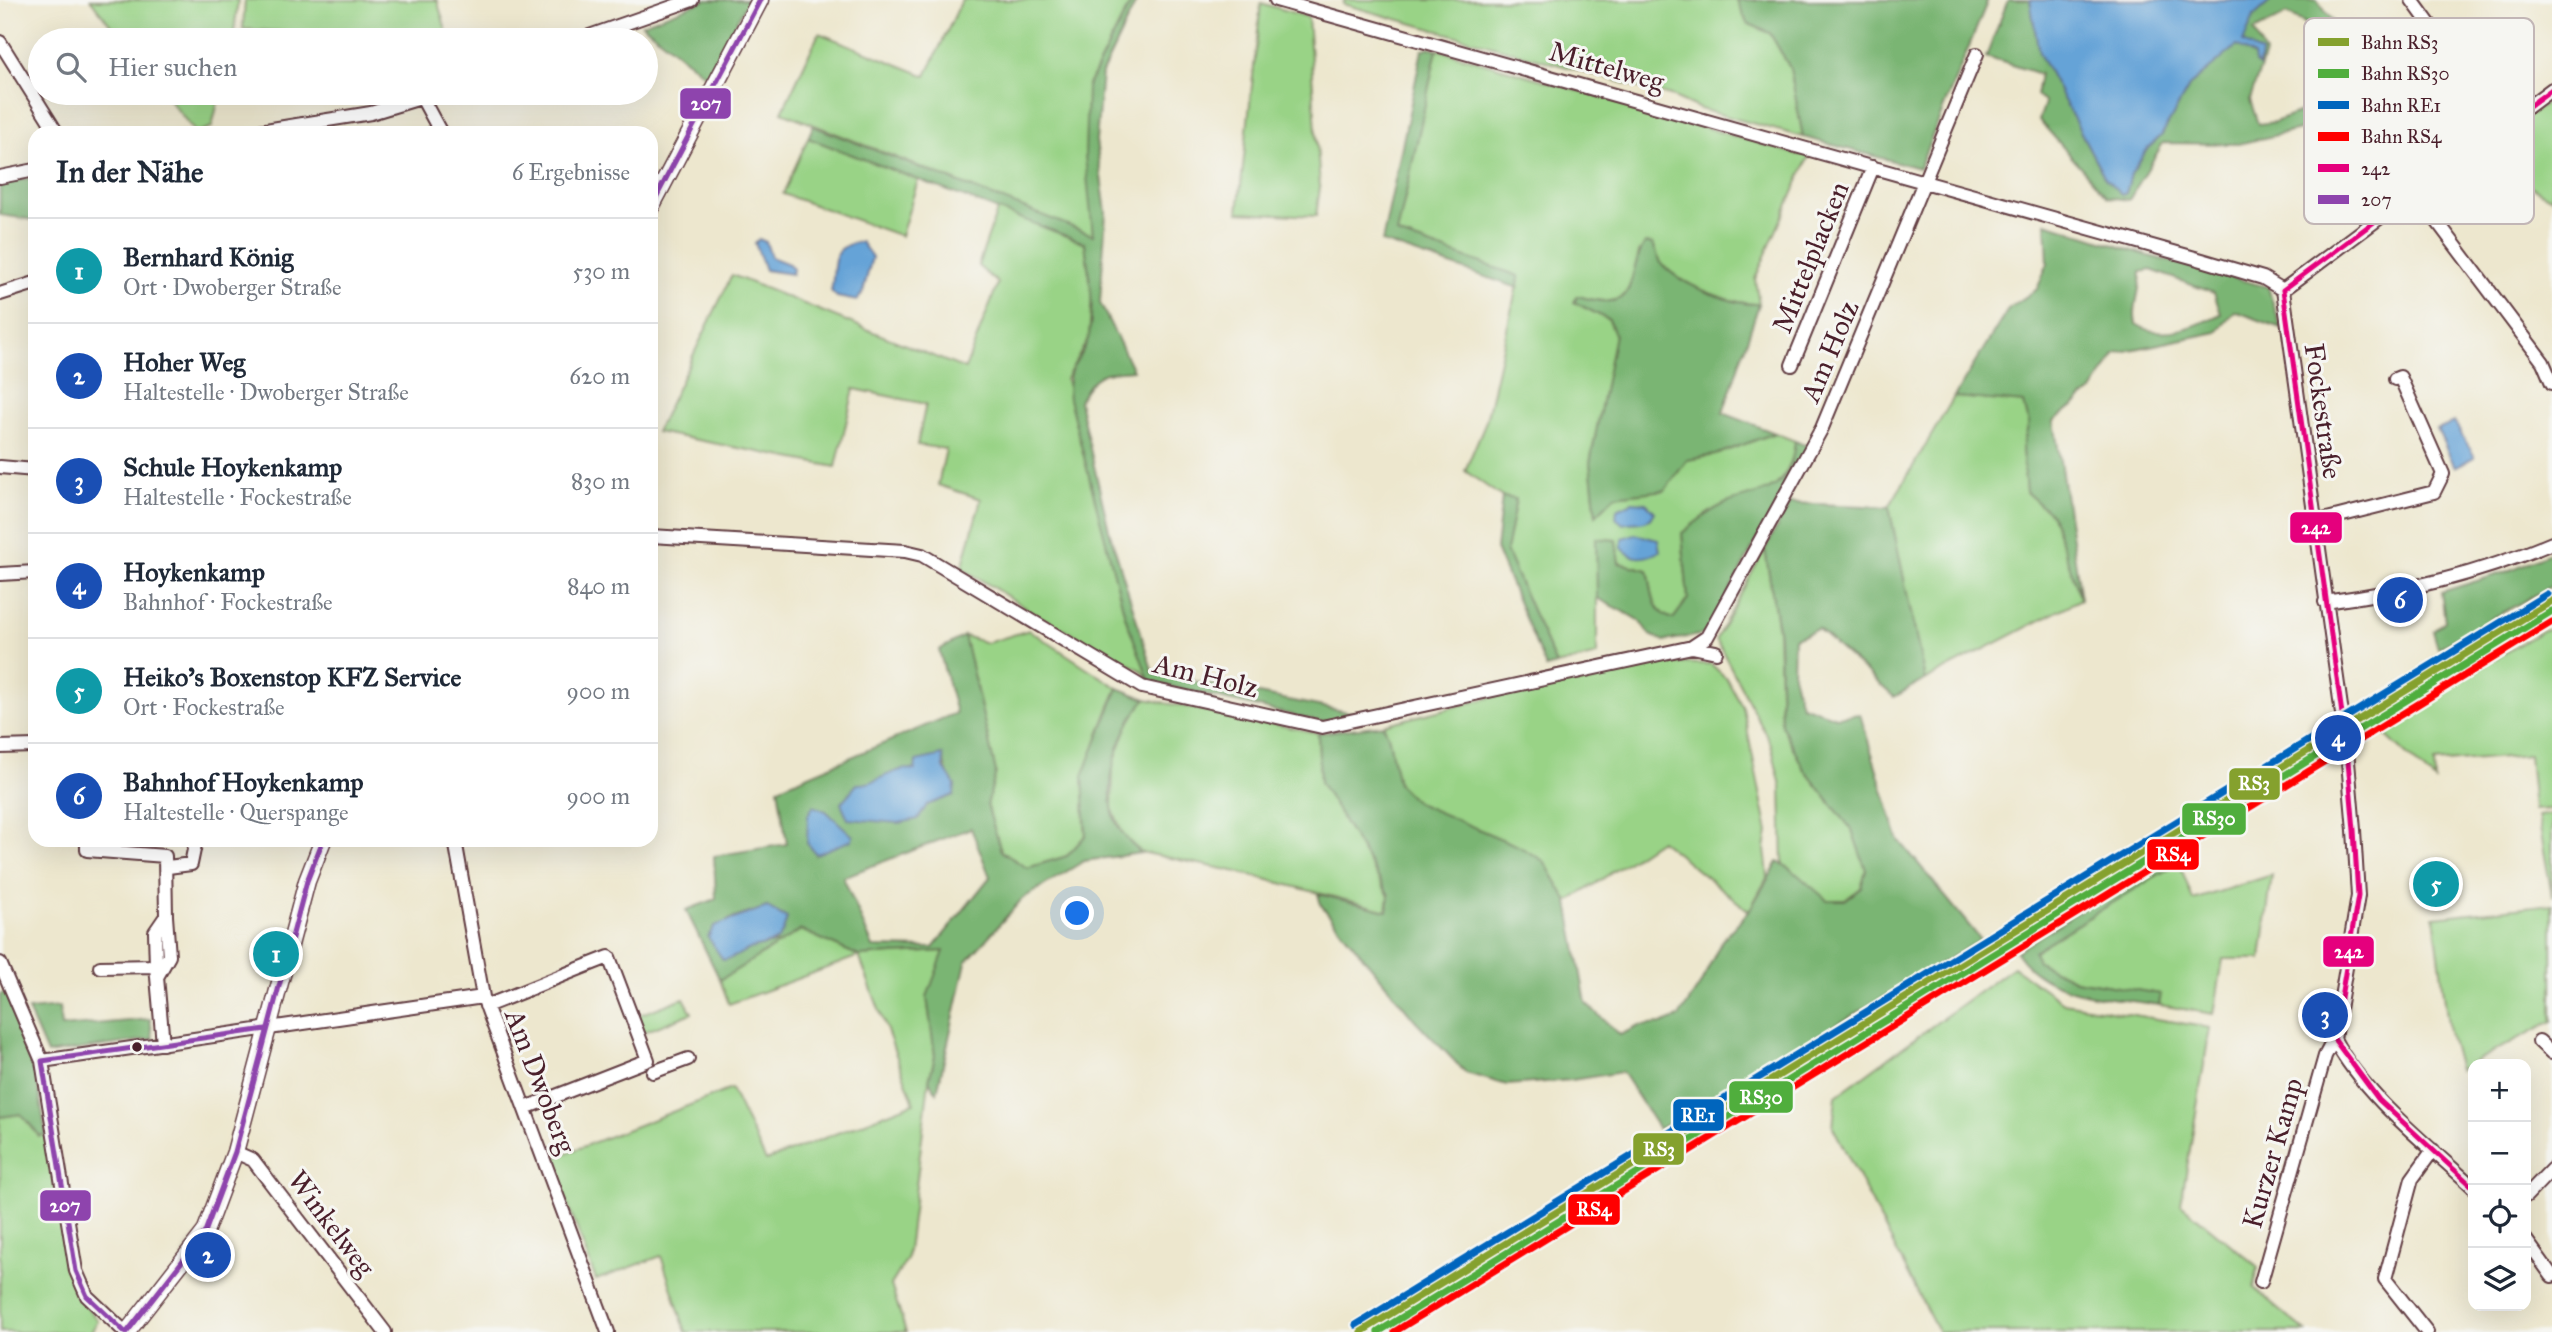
<!DOCTYPE html>
<html lang="de">
<head>
<meta charset="utf-8">
<style>
  :root { --surface:#fff; --page:#f2f2f3; --text:#1f2937; --muted:#747a83; --line:#e0e1e3; --accent:#d93025 }
  body { margin:0; font-family:"IM FELL Great Primer",serif; background:var(--page); color:var(--text) }
  .controls { position:absolute; right:21px; bottom:21px; display:grid; overflow:hidden; border-radius:14px; box-shadow:0 7px 28px #0002 }
  .controls button { width:63px; height:63px; display:grid; place-items:center; padding:0; border:0; border-bottom:2px solid var(--line); background:var(--surface); color:var(--text); font:35px sans-serif }
  .you { position:absolute; left:1078px; top:914px; width:24px; height:24px; margin:-18px; border:5px solid #fff; border-radius:50%; background:#1a73e8; box-shadow:0 0 0 10px #1a73e833 }
  .badge { display:grid; place-items:center; width:46px; height:46px; border-radius:50%; background:var(--accent); color:#fff; font-size:23px; font-weight:700 }
  .pin { position:absolute; translate:-50% -50%; border:4px solid #fff; box-shadow:0 2px 7px #0006 }
  .list { margin:0; padding:0; list-style:none }
  h2 { display:flex; justify-content:space-between; align-items:center; height:91px; margin:0; padding:0 28px; font-size:30px }
  h2 small { font-size:23px; font-weight:400; color:var(--muted) }
  .list li { display:grid; grid-template-columns:46px 1fr auto; gap:21px; align-items:center; box-sizing:border-box; height:105px; padding:0 28px; border-top:2px solid var(--line) }
  .list b { display:block; font-size:26px; white-space:nowrap }
  .list p { margin:0; font-size:23px; white-space:nowrap; color:var(--muted) }
  .list em { font-size:23px; font-style:normal; color:var(--muted) }
  .icon { flex:none; width:38px; height:38px; fill:none; stroke:currentColor; stroke-width:2; stroke-linecap:round; stroke-linejoin:round }
  .map { position:relative; flex:none; width:2552px; height:1332px; overflow:hidden }
  .search { position:absolute; background:var(--surface); box-shadow:0 7px 28px #0002; left:28px; top:28px; width:630px; height:77px; display:flex; align-items:center; gap:18px; box-sizing:border-box; padding:0 24px; border-radius:38px; color:var(--muted); font-size:26px }
  .panel { position:absolute; background:var(--surface); box-shadow:0 7px 28px #0002; left:28px; top:126px; width:630px; height:721px; border-radius:21px }
  .map>svg:first-child { display:block }
  .green { fill:#99d386; stroke:#727958; stroke-width:2 }
  .forest { fill:#7ab573; stroke:#626a4f; stroke-width:2; fill-rule:evenodd }
  .water { fill:#65a3d7; stroke:#586181; stroke-width:2 }
  .lines { fill:none; stroke-linecap:round; stroke-linejoin:round }
  .street-casing { stroke:#623d43; stroke-width:16 }
  .secondary-casing { stroke:#623d43; stroke-width:19 }
  .street { stroke:#fff; stroke-width:12 }
  .secondary { stroke:#fff; stroke-width:16 }
  .bus-1-casing { stroke:#f6f6f2; stroke-width:10 }
  .bus-2-casing { stroke:#f6f6f2; stroke-width:10 }
  .bus-1 { stroke:#e5007d; stroke-width:5 }
  .bus-2 { stroke:#8e44ad; stroke-width:5 }
  .rail-1-casing { stroke:#f6f6f2; stroke-width:12 }
  .rail-2-casing { stroke:#f6f6f2; stroke-width:12 }
  .rail-3-casing { stroke:#f6f6f2; stroke-width:12 }
  .rail-4-casing { stroke:#f6f6f2; stroke-width:12 }
  .rail-1 { stroke:#85a12e; stroke-width:7 }
  .rail-2 { stroke:#50ae3d; stroke-width:7 }
  .rail-3 { stroke:#0065bd; stroke-width:7 }
  .rail-4 { stroke:#f00; stroke-width:7 }
  .bus-dot { fill:#4a1f2b; stroke:#f6f6f2; stroke-width:2.5 }
  .labels { text-anchor:middle; stroke-width:6; stroke-linejoin:round; paint-order:stroke }
  .street-label { font-size:28px; fill:#4a1f2b; stroke:#f6f6f2 }
  .key { fill:#f6f6f2; stroke:#c2b6b6; stroke-width:2 }
  .key-label { font-size:19px; fill:#4a1f2b }
  .line-badge { stroke:#f6f6f2; stroke-width:2.5 }
  .badge-label { font-size:19px; text-anchor:middle; font-weight:bold; fill:#fff }
</style>
</head>
<body>
<div class="map">
<svg width="2552" height="1332" viewBox="0 0 2552 1332">
  <rect width="100%" height="100%" fill="#f6f6f2"/>
  <filter id="ink" filterUnits="userSpaceOnUse"><feTurbulence type="fractalNoise" baseFrequency=".0143" numOctaves="2"/><feDisplacementMap in="SourceGraphic" scale="14" xChannelSelector="R" yChannelSelector="G"/><feConvolveMatrix kernelMatrix="1 2 1 2 8 2 1 2 1" color-interpolation-filters="sRGB"/></filter>
  <filter id="wash" filterUnits="userSpaceOnUse"><feTurbulence type="fractalNoise" baseFrequency=".00686" numOctaves="4" result="noise"/><feDisplacementMap in="SourceGraphic" scale="28" xChannelSelector="R" yChannelSelector="G"/><feGaussianBlur stdDeviation="1.57" result="paint"/><feColorMatrix in="noise" values="0 0 0 0 0 0 0 0 0 0 0 0 0 0 0 0 0 1.4 0 .05"/><feComposite in="paint" operator="in"/></filter>
  <g filter="url(#wash)">
    <rect width="100%" height="100%" fill="#ede7ce"/>
    <path class="green" d="M91,0H238L233,40H122Z
      M245,0H437L449,40H296L295,33L243,29Z
      M962,0H1132L1087,87L1093,236L782,112L819,33L926,76Z
      M1344,0H1737L1747,23L1770,33L1790,68L1803,137L1700,109L1674,97L1343,4Z
      M1261,3L1308,17L1320,187L1316,216L1238,212Z
      M1437,49L1799,155L1810,154L1755,279L1759,304C1732,305 1681,285 1662,264C1658,259 1656,251 1653,244L1639,252C1630,295 1626,310 1578,296L1574,302L1609,320L1616,334L1590,463L1596,514L1615,495L1665,490L1687,460L1715,455L1775,433L1795,441L1794,455L1786,472L1773,490L1682,533L1688,599L1673,619C1650,612 1653,591 1648,570L1619,563L1615,549L1597,538V655L1556,665L1506,551L1516,499L1502,497L1465,471L1486,421L1519,277L1397,234Z
      M164,93H220L212,127L196,133Z
      M2552,99V198L2480,159L2477,152Z
      M808,138L918,180L901,236L783,194Z
      M998,208L1085,243L1092,295L1089,337L1066,379L1125,616L1150,682L1141,670L1039,616L962,568L981,499L938,485L946,449L917,445L926,404L854,389L836,467L656,432L732,275L965,369L998,283L978,266Z
      M1954,397L2024,402L2029,423L2022,449L2026,492L2052,515L2081,599L1925,680L1889,507Z
      M1765,549L1778,631L1781,724L1804,769L1852,830L1866,870L1861,888L1845,900H1826L1783,865L1781,786L1771,744L1716,639Z
      M1029,630L1118,688C1097,733 1079,785 1086,835L1067,856L1027,868L1001,851L987,805L996,772L964,636L987,643Z
      M2543,630H2552V809L2534,810L2529,755L2434,763L2435,781L2379,729Z
      M1629,662L1711,664L1726,678L1743,708L1768,832L1765,849L1768,876L1749,911L1660,840L1568,902L1544,861L1417,803L1398,784L1388,735L1383,725Z
      M1146,699L1318,733L1320,782L1389,896L1388,911L1238,872L1141,852L1124,837L1112,808L1113,766L1131,715Z
      M2552,814V896L2538,816Z
      M2179,862L2193,900L2272,875L2261,959H2223L2214,1014L2159,1005L2160,994L2075,980L2037,962L2034,951Z
      M2552,904V1021L2459,1070L2449,1032L2434,917Z
      M801,930L859,956L945,951L927,997L935,1056L929,1081L907,1259L891,1285L906,1332H686L661,1256L596,1280L551,1159L731,1089L766,1161L914,1103L859,956L729,1004L720,980Z
      M2013,967L2064,1003L2210,1028L2181,1204L2258,1267L2254,1288L2306,1332H1938L1833,1127L1836,1096Z
      M684,998L692,1013L642,1033L636,1016Z
      M21,1114L39,1136L46,1134L71,1277L76,1293L98,1321L91,1332H0V1117Z"/>
    <path class="forest" d="M706,0H748L707,77L642,24Z
      M1132,0H1137L1102,73L1096,141L1106,212L1100,303L1133,370C1104,372 1093,372 1079,401L1109,530L1153,673L1358,714L1322,722L1150,682L1125,616L1069,399C1064,362 1083,362 1089,335C1095,304 1089,273 1085,243L808,138L813,126L1093,235L1085,156L1087,87Z
      M1737,0H1988L1919,168L1803,137L1790,68L1770,33L1747,23Z
      M2008,0H2030L2039,53L2105,178L2126,193L2131,174L2148,148L2161,136L2190,85L2237,45L2254,56L2261,53L2242,42L2254,16L2272,0H2317L2396,108L2238,144L2163,143L2129,200L2107,197L2039,120L2045,103L2036,95L2040,74L1986,57ZM2287,14L2321,31L2342,67L2319,105L2275,122L2258,124L2250,100L2265,54L2254,31Z
      M1429,47L1437,49L1397,234L1519,276L1518,288L1382,242L1422,50Z
      M35,177V220L0,215V184Z
      M2046,223L2149,256L2268,287L2281,328L2235,311L2217,332L2116,353L2092,391L2054,421L2081,599L2052,515L2026,492L2022,449L2029,423L2024,403L1954,397L2009,308L2037,289L2048,263ZM2151,270L2214,293L2221,314C2196,326 2162,341 2136,324C2132,307 2141,290 2141,272Z
      M1645,243L1653,244C1656,251 1658,259 1662,264C1681,285 1732,305 1759,304L1723,413L1775,433L1715,455L1687,460L1665,490L1615,496L1596,515L1590,463L1615,334L1609,320L1574,302L1578,296C1644,315 1622,280 1645,243Z
      M1795,441L1808,446L1706,634L1664,641L1650,635L1639,620L1597,598L1596,538L1616,540L1619,563L1648,570C1653,590 1650,612 1673,619L1688,599L1682,533C1695,523 1711,509 1727,503C1767,489 1790,493 1795,441Z
      M1502,497L1516,499L1506,551L1556,665L1546,668L1496,549Z
      M1790,503L1889,507L1925,680L1894,697L1818,629L1794,638L1793,675L1801,705L1836,717L1860,714L1898,839L1981,940L1659,1129L1622,1072L1572,1080L1507,1085L1466,1073L1415,1020L1321,905L1318,894L1387,911L1389,895L1320,782L1318,733L1383,725L1388,735L1398,784L1417,803L1518,846L1544,861L1568,902L1586,1003L1620,1035L1639,1026L1661,1024L1679,1017L1700,985L1722,940L1749,911L1778,862L1790,868L1827,900H1845L1861,888L1866,870L1852,830L1804,769L1781,724L1779,635L1765,549Z
      M2552,552V586L2438,648L2433,631L2445,621L2441,592L2506,572Z
      M964,636L996,772L987,805L1001,851L1027,868L1067,856L1086,835L1083,776L1118,688L1146,699C1122,725 1106,772 1112,807C1114,827 1128,841 1141,853L1084,861L1022,899L966,962L937,1092L929,1081L935,1056L927,997L944,951L859,956L801,930L720,980L686,910L716,899L714,856L787,844L778,788L956,713L939,650ZM942,755L954,795L927,805L857,784C886,786 917,769 942,755ZM826,811L841,827L816,854ZM971,828L990,877L933,948L873,947L843,877ZM767,907L776,943L751,948L728,920Z
      M2174,849L2179,862L2034,951L2038,962L2075,980L2161,994L2159,1005C2111,997 2045,997 2016,952Z
      M7,992L33,1056L46,1134L40,1136L21,1114L0,1117V994Z
      M59,1007L61,1027L150,1019L153,1039L47,1054L28,1010Z"/>
    <path class="water" d="M2030,0H2272L2254,16L2243,42L2261,53L2259,66L2255,63L2254,56L2237,46L2190,85L2161,136L2148,148L2131,174L2126,193L2122,195L2105,178L2039,53Z
      M759,239L766,242L771,257L789,264L793,269L792,274L765,270L755,243Z
      M861,242L872,257L863,292L857,301L837,297L831,291C837,267 826,245 861,242Z
      M2454,422L2475,457L2455,467L2437,429Z
      M1632,502L1646,503L1655,512C1647,527 1636,520 1623,524L1616,518L1617,509Z
      M1635,534L1658,540L1660,551C1646,559 1633,561 1622,548V538Z
      M943,755L944,768L955,785L954,795L927,805L918,819L899,823L848,819L841,803L857,784C879,785 893,765 915,770L916,761Z
      M813,806L826,811L853,836L852,840L816,854L807,843L808,815Z
      M767,907L787,918C780,944 778,941 753,948C742,951 736,959 723,960L708,937L714,926Z"/>
  </g>
  <g filter="url(#ink)">
    <g class="lines">
      <g class="street-casing">
        <path id="street" d="M1276,0L2202,260L2263,278L2283,290
          M2412,0L2503,125
          M578,40L692,0
          M0,42L57,133
          M422,98L441,133
          M246,133L371,113L437,93
          M0,177L35,170
          M2415,192L2543,362L2552,383
          M2283,290L2347,750L2354,830L2358,896L2334,1039C2364,1096 2427,1144 2473,1187
          M2283,290L2552,89
          M0,294L35,283
          M1792,365L1873,167
          M0,467L35,470
          M2315,522L2434,492L2443,474L2400,377L2395,379
          M651,536L905,551L922,555L1142,687L1322,727L1692,647L1716,652
          M0,574L35,572
          M2325,602C2407,591 2476,575 2552,543
          M1692,647L1707,637L1822,428L1977,54
          M0,747L35,746
          M87,840V850L165,856L166,916L155,932L156,966
          M455,840L483,997L608,1332
          M168,867L191,864L196,840
          M0,963L42,1061L76,1271L87,1296L125,1332
          M100,967L156,966L163,1044
          M157,977L169,956L166,916
          M486,1006C528,990 567,973 609,957L648,1060L525,1108
          M2539,1041L2552,1053
          M42,1061L483,997
          M653,1072L688,1059
          M235,1152L253,1160L385,1332
          M2526,1196L2552,1169
          M2526,1240L2552,1276
          M2261,1282L2325,1056L2334,1039
          M2427,1332L2385,1279L2412,1179L2433,1150"/>
      </g>
      <g class="secondary-casing">
        <path id="secondary" d="M651,207L760,0
          M127,1332L205,1232L235,1152L307,881L323,840"/>
      </g>
      <use href="#street" class="street"/>
      <use href="#secondary" class="secondary"/>
      <g class="bus-1-casing">
        <path id="bus-1" d="M2283,290L2347,750L2354,830L2358,896L2334,1039L2379,1100L2473,1187
          M2283,290L2552,89"/>
      </g>
      <g class="bus-2-casing">
        <path id="bus-2" d="M651,207L760,0
          M42,1061L76,1271L87,1296L125,1332
          M42,1061L266,1029
          M127,1332L205,1232L235,1152L307,881L323,840"/>
      </g>
      <use href="#bus-1" class="bus-1"/>
      <use href="#bus-2" class="bus-2"/>
      <g class="rail-1-casing">
        <path id="rail-1" d="M1361,1332L2552,601"/>
      </g>
      <g class="rail-2-casing">
        <path id="rail-2" d="M1378,1332L2552,611"/>
      </g>
      <g class="rail-3-casing">
        <path id="rail-3" d="M1356,1325L2547,594"/>
      </g>
      <g class="rail-4-casing">
        <path id="rail-4" d="M1394,1332L2552,622"/>
      </g>
      <use href="#rail-1" class="rail-1"/>
      <use href="#rail-2" class="rail-2"/>
      <use href="#rail-3" class="rail-3"/>
      <use href="#rail-4" class="rail-4"/>
    </g>
  </g>
  <circle class="bus-dot" cx="137" cy="1047" r="6"/>
  <g class="labels">
    <g class="street-label">
      <text transform="translate(1607 66) rotate(16)" y="10">Mittelweg</text>
      <text transform="translate(1810 257) rotate(-68)" y="10">Mittelplacken</text>
      <text transform="translate(1829 351) rotate(-67)" y="10">Am Holz</text>
      <text transform="translate(2324 411) rotate(82)" y="10">Fockestraße</text>
      <text transform="translate(1206 675) rotate(14)" y="10">Am Holz</text>
      <text transform="translate(541 1081) rotate(69)" y="10">Am Dwoberg</text>
      <text transform="translate(2272 1153) rotate(-74)" y="10">Kurzer Kamp</text>
      <text transform="translate(332 1223) rotate(53)" y="10">Winkelweg</text>
    </g>
  </g>
  <rect x="2304" y="18" width="230" height="206" rx="10" class="key"/>
  <rect x="2318" y="38" width="31" height="8" fill="#85a12e"/>
  <rect x="2318" y="69" width="31" height="9" fill="#50ae3d"/>
  <rect x="2318" y="101" width="31" height="8" fill="#0065bd"/>
  <rect x="2318" y="132" width="31" height="9" fill="#f00"/>
  <rect x="2318" y="164" width="31" height="8" fill="#e5007d"/>
  <rect x="2318" y="195" width="31" height="9" fill="#8e44ad"/>
  <g class="key-label">
    <text x="2361" y="49">Bahn RS3</text>
    <text x="2361" y="80">Bahn RS30</text>
    <text x="2361" y="112">Bahn RE1</text>
    <text x="2361" y="143">Bahn RS4</text>
    <text x="2361" y="175">242</text>
    <text x="2361" y="206">207</text>
  </g>
  <g class="line-badge">
    <rect x="679" y="87" width="53" height="33" rx="7" fill="#8e44ad"/>
    <rect x="2289" y="511" width="54" height="33" rx="7" fill="#e5007d"/>
    <rect x="2228" y="767" width="53" height="34" rx="7" fill="#85a12e"/>
    <rect x="2181" y="802" width="66" height="34" rx="7" fill="#50ae3d"/>
    <rect x="2146" y="838" width="54" height="33" rx="7" fill="#f00"/>
    <rect x="2322" y="935" width="53" height="33" rx="7" fill="#e5007d"/>
    <rect x="1728" y="1080" width="66" height="34" rx="7" fill="#50ae3d"/>
    <rect x="1672" y="1098" width="53" height="34" rx="7" fill="#0065bd"/>
    <rect x="1632" y="1132" width="53" height="34" rx="7" fill="#85a12e"/>
    <rect x="39" y="1189" width="53" height="33" rx="7" fill="#8e44ad"/>
    <rect x="1567" y="1193" width="54" height="33" rx="7" fill="#f00"/>
  </g>
  <g class="badge-label">
    <text x="706" y="110">207</text>
    <text x="2316" y="534">242</text>
    <text x="2254" y="790">RS3</text>
    <text x="2214" y="825">RS30</text>
    <text x="2173" y="861">RS4</text>
    <text x="2349" y="958">242</text>
    <text x="1761" y="1104">RS30</text>
    <text x="1698" y="1122">RE1</text>
    <text x="1659" y="1156">RS3</text>
    <text x="65" y="1212">207</text>
    <text x="1594" y="1216">RS4</text>
  </g>
</svg>
<div class="controls">
<button>+</button>
<button>−</button>
<button><svg class="icon" aria-label="locate" viewBox="0 0 24 24"><circle cx="12" cy="12" r="6"/><path d="M12 2v4M12 18v4M2 12h4M18 12h4"/></svg></button>
<button><svg class="icon" aria-label="layers" viewBox="0 0 24 24"><path d="M12 4l9 5-9 5-9-5zM3 14l9 5 9-5"/></svg></button>
</div>
<div class="you"></div>
<div class="pin badge" style="left:276px;top:954px;background:#0f9aa8">1</div>
<div class="pin badge" style="left:208px;top:1255px;background:#1a4fb4">2</div>
<div class="pin badge" style="left:2325px;top:1015px;background:#1a4fb4">3</div>
<div class="pin badge" style="left:2338px;top:738px;background:#1a4fb4">4</div>
<div class="pin badge" style="left:2436px;top:884px;background:#0f9aa8">5</div>
<div class="pin badge" style="left:2400px;top:600px;background:#1a4fb4">6</div>
<div class="search"><svg class="icon" aria-label="search" viewBox="0 0 24 24"><circle cx="10" cy="10" r="6"/><path d="M15 15l6 6"/></svg>Hier suchen</div>
<section class="panel">
<h2>In der Nähe<small>6 Ergebnisse</small></h2>
<ul class="list">
<li><span class="badge" style="background:#0f9aa8">1</span><div><b>Bernhard König</b><p>Ort · Dwoberger Straße</p></div><em>530 m</em></li>
<li><span class="badge" style="background:#1a4fb4">2</span><div><b>Hoher Weg</b><p>Haltestelle · Dwoberger Straße</p></div><em>620 m</em></li>
<li><span class="badge" style="background:#1a4fb4">3</span><div><b>Schule Hoykenkamp</b><p>Haltestelle · Fockestraße</p></div><em>830 m</em></li>
<li><span class="badge" style="background:#1a4fb4">4</span><div><b>Hoykenkamp</b><p>Bahnhof · Fockestraße</p></div><em>840 m</em></li>
<li><span class="badge" style="background:#0f9aa8">5</span><div><b>Heiko's Boxenstop KFZ Service</b><p>Ort · Fockestraße</p></div><em>900 m</em></li>
<li><span class="badge" style="background:#1a4fb4">6</span><div><b>Bahnhof Hoykenkamp</b><p>Haltestelle · Querspange</p></div><em>900 m</em></li>
</ul>
</section>
</div>
</body>
</html>
